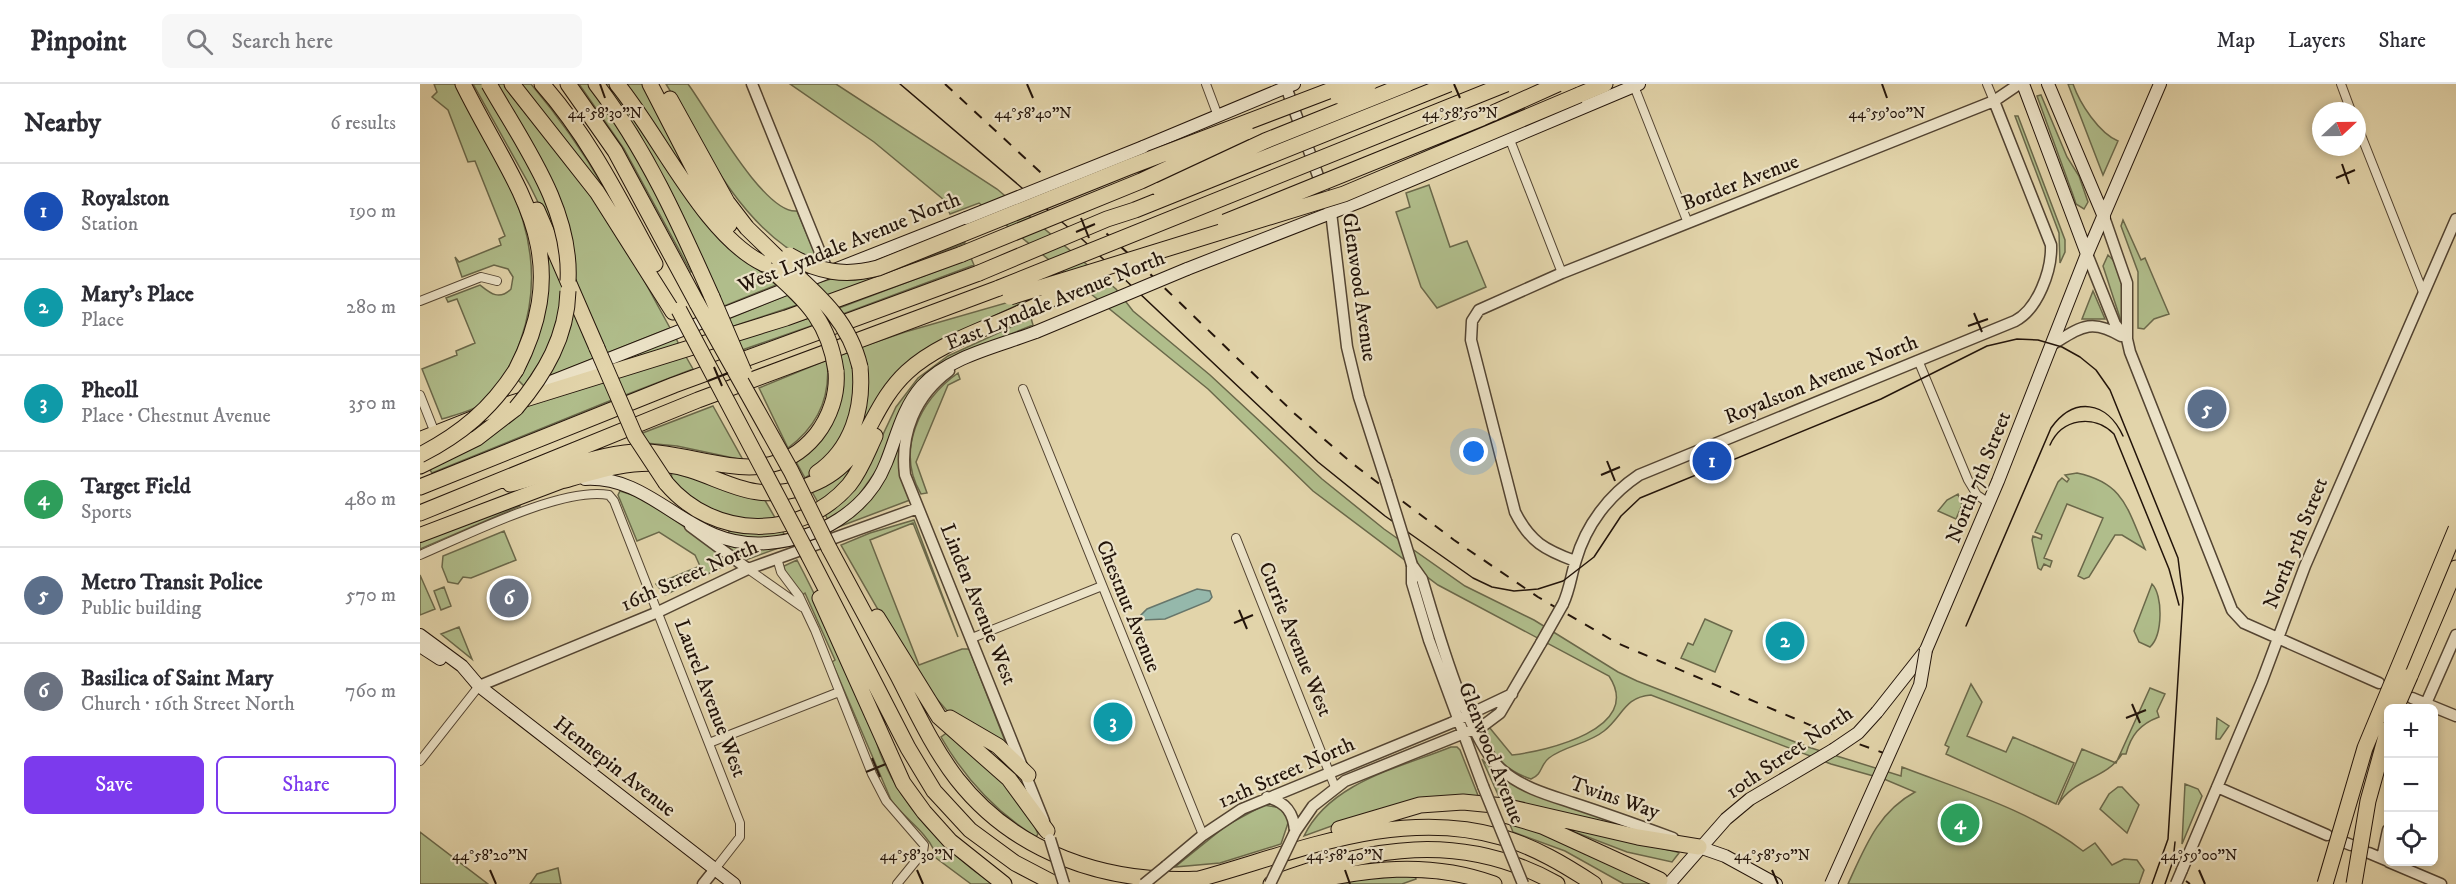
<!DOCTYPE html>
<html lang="en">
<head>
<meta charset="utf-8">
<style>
  :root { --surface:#fff; --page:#f7f7f7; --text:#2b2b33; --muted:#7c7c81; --line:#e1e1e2; --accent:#7c3aed }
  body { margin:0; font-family:"IM FELL DW Pica",serif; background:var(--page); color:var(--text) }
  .controls { position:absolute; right:18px; bottom:18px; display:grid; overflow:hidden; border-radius:9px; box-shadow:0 3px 9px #0003 }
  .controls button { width:54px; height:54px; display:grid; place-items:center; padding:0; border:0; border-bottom:2px solid var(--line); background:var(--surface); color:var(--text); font:30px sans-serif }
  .compass { position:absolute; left:1892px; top:18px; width:54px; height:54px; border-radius:50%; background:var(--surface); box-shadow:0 3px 9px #0003; rotate:68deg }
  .you { position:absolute; left:1054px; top:368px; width:21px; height:21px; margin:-15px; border:4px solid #fff; border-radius:50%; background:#1a73e8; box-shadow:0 0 0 9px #1a73e833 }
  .badge { display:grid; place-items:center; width:39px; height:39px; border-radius:50%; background:var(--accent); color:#fff; font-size:20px; font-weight:700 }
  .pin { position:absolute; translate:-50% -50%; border:3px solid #fff; box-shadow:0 2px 6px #0006 }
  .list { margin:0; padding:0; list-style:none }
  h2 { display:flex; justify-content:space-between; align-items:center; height:78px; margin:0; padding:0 24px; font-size:26px }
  h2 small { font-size:20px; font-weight:400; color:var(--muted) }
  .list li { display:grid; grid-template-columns:39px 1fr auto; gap:18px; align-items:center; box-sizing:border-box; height:96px; padding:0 24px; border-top:2px solid var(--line) }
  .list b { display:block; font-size:22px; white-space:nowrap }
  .list p { margin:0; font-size:20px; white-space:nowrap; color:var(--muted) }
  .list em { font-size:20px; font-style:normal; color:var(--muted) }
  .actions { display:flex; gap:12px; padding:18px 24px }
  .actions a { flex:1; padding:14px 0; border:2px solid var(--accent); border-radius:9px; text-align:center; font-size:21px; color:var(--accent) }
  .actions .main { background:var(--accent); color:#fff }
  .icon { flex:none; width:33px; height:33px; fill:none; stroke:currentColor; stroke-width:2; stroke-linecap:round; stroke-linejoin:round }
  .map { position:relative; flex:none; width:2036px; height:800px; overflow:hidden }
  header { display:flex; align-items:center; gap:36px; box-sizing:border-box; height:84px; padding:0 30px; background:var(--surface); border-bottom:2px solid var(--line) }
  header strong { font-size:28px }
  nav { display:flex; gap:33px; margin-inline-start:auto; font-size:21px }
  .search { width:420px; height:54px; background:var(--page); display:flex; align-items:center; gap:15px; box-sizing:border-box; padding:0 21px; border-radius:9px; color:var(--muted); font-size:22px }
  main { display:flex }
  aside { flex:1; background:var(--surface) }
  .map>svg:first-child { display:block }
  .green { fill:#b0bd8b; stroke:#6a684a; stroke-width:1.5 }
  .water { fill:#95b8ab; stroke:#67766b; stroke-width:1.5 }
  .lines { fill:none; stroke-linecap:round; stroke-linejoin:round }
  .minor-casing { stroke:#534432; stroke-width:10 }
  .tertiary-casing { stroke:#534432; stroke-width:13 }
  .secondary-casing { stroke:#23140a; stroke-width:14 }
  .primary-casing { stroke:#23140a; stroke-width:16 }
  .motorway-casing { stroke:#23140a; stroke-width:17 }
  .minor { stroke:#ece3c8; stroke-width:8 }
  .tertiary { stroke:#ece3c8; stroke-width:10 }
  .secondary { stroke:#ece3c8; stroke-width:12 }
  .primary { stroke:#e2d4aa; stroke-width:14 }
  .motorway { stroke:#e2d4aa; stroke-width:15 }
  .tram { stroke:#23140a; stroke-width:1.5 }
  .rail { stroke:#23140a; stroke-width:2; stroke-dasharray:10 10; stroke-linecap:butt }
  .tertiary-bridge-casing { stroke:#534432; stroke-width:13; stroke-linecap:butt }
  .secondary-bridge-casing { stroke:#23140a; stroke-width:14; stroke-linecap:butt }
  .motorway-bridge-casing { stroke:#23140a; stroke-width:17; stroke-linecap:butt }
  .tertiary-bridge { stroke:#ece3c8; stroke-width:10 }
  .secondary-bridge { stroke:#ece3c8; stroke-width:12 }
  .motorway-bridge { stroke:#e2d4aa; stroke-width:15 }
  .ticks { fill:none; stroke:#23140a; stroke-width:2 }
  .labels { text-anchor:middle; stroke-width:4.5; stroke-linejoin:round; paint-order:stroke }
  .street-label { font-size:21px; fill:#23140a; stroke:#ece3c8 }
  .ticks-label { font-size:15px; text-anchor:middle; fill:#23140a; stroke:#ece3c8; stroke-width:4.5; stroke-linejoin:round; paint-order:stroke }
</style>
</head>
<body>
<header>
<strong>Pinpoint</strong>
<div class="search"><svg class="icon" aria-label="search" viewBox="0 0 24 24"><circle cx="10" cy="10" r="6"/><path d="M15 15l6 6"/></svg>Search here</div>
<nav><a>Map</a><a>Layers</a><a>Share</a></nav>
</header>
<main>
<aside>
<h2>Nearby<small>6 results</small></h2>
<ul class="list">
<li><span class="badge" style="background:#1a4fb4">1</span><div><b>Royalston</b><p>Station</p></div><em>190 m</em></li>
<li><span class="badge" style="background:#0f9aa8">2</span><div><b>Mary's Place</b><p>Place</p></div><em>280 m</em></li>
<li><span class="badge" style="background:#0f9aa8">3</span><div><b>Pheoll</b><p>Place · Chestnut Avenue</p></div><em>350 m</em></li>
<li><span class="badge" style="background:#2e9e5b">4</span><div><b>Target Field</b><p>Sports</p></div><em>480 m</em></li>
<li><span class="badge" style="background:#5c6f8a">5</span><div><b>Metro Transit Police</b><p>Public building</p></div><em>570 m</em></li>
<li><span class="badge" style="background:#6b7280">6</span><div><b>Basilica of Saint Mary</b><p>Church · 16th Street North</p></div><em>760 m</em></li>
</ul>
<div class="actions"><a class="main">Save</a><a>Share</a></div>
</aside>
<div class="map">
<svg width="2036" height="800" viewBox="0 0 2036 800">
  <rect width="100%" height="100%" fill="#e2d4aa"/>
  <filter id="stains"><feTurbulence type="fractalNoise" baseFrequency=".00333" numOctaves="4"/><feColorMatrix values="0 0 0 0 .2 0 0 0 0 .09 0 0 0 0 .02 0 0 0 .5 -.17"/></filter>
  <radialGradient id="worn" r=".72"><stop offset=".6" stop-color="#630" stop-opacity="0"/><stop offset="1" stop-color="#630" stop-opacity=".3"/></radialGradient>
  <path class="green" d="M14,0H35C81,83 135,157 101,255C94,276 82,304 64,318C54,327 34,331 22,335L2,285L37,271L36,267L55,259L37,215L28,218L26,214L60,201C70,209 79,217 91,205L93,193L88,185L74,181L42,193L35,173L39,178L81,161L79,155L85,152L55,77L48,78L28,26L12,13L17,8Z
    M53,0H63L125,110L142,167L110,102Z
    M75,0H85L158,92L207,165L250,244L185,270L154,195L153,176Z
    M98,0H111C140,34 164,69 186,107L182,109Z
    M159,0H169L209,58L275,186L271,188L204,65Z
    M181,0H191L332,180L356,201L302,223Z
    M204,0H223L270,90L266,92Z
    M246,0H268C287,25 344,131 377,127L399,179C389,174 376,169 366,163C310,123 281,56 246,0Z
    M370,0H416L577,105L696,205L713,227L790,291L902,395L964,445L1045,502L1114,536L1198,588L1217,597L1388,663L1481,692L1482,683C1544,707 1610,726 1663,767L1675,759L1692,781L1704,775L1717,776L1724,786L1719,800H1428C1445,763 1458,728 1495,708L1464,695L1411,680L1231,611C1204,613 1203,632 1184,647C1168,660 1144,662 1129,674C1120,681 1123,690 1111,695C1087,687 1072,673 1065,648L1069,643L1092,671C1126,667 1224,645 1189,592L1018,501L893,407L788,305L559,119L530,130L524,116L454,58Z
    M1648,0H1653C1660,20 1679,49 1698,57L1683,91Z
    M1621,11L1647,73L1659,92L1668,118L1664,125L1656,120L1653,111L1617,12Z
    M1595,32H1598L1645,156V168L1640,179L1639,149Z
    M1009,101L1030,163L1047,157L1066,203L1017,224L1001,203L976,128L990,123L986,109Z
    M1703,136L1721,176L1725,174L1749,230L1734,235L1724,245L1718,244V188L1701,142Z
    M542,156L545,159L407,212L394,200Z
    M1688,171C1706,185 1702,220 1702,240L1683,182Z
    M130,173L144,198L143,213L130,262L104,302L98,296L128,204V174Z
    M551,174L554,181L423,230L419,224Z
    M1673,207L1685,235H1662Z
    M367,211L377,221L311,243L308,235Z
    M603,214L604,218L524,255L424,368L441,263L485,248Z
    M152,219L175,274L125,294Z
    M389,234L394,241L322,266L317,256Z
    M611,234L613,241L538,271L434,418L408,436L404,428L458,361L476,323L498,294L528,272Z
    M256,254L259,261L199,279L198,276Z
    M431,267L437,291L428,345L399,385L385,394L374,374L381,369L422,285L421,271Z
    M265,271L273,285L203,312L194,292Z
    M407,276C411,312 398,342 368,364L339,304Z
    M538,289L540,295L528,301L496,378L507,409L501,410C475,366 500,316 538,289Z
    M184,296L192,316L12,389L8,383L103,323Z
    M293,322L323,376L257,362L225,359L220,350Z
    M480,358V377L490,416L413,445L431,432Z
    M439,369L436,383L400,422L391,406Z
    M251,385L343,413L357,437L323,438L278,420L252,397Z
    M1657,389C1704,399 1707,424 1725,465L1702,451H1695L1669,493L1664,495L1658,492L1683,434L1647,420L1624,474L1632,477L1630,483L1624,480L1621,486L1618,484L1612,456L1613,452L1621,455L1622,451L1615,448L1638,398L1642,394L1647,398L1649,395L1645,391Z
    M200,407L222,414L304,470V482L245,511L236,500L280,482L275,471L239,448L217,457L198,411Z
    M1538,410L1542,421L1536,435L1518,427L1527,416Z
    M100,419V422L0,465V457Z
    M494,436L538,553L493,439L450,456L499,581L542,565H549L587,662L529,629L495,590L421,461L450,449Z
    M362,446L365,452L350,455L308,452L309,447Z
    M84,447L96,476L51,494L43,493L38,500L28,498L22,483L23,472Z
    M301,459L330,465L361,463L326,476Z
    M377,476C402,523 424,573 445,622C452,639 455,657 462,674C484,726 527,768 572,800H551L512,771L514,766C505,747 484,734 471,716L412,578L415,576L385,509L382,511L365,488L364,482Z
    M0,491L15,525L0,531Z
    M1732,500C1743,511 1743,551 1730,563L1719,558L1714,547Z
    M24,503L31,522L21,526L14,507Z
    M1285,535L1312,547L1295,588L1261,574L1268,559L1273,561Z
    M39,543L52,575L21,550Z
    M1551,600L1562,618L1547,652L1586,668L1593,653L1654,679L1636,720L1526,670L1529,663L1525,661Z
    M1730,604L1745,610L1737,627L1739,633C1720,640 1711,651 1706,670H1702C1686,696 1653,694 1638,721L1662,665L1696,679Z
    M1797,634L1809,642L1800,655H1796Z
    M528,648C562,677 601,707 618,750L616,753C576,728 545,695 521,653Z
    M1031,663H1037L1040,666L1059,714L942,731L884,752C910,698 979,684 1031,663Z
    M1062,675C1094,712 1167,727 1213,743L1212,746L1081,717Z
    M1765,700L1778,705L1782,712L1762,760Z
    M1698,703H1702L1719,721L1707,749L1680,725L1689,710Z
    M844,721L861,724L869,736L861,760L800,779L755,783L807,741Z
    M1088,736L1109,743L1236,800H1204L1145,767L1093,748Z
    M1141,740L1257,768L1259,769L1252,778L1207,768L1139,742Z
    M0,748L68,800H0Z
    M138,784L141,800H110L117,790Z
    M995,791L996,795L982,800H907L926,795Z"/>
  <path class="water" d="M777,505L790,507L792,513L789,517L745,535L723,536L721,531L727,525Z"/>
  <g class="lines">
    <g class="minor-casing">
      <path id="minor" d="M786,0L798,32
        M1567,0L1574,17
        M1921,0L1931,27
        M1214,2L1268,139
        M1937,41L2003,208
        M1090,56L1142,189
        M0,217L61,193L77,197
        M1498,276L1548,396L1557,411L1569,419
        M603,305L783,751
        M0,311L15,349
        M816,454L915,703
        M0,471C45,452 143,402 189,411L194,417L320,739V753L295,785
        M357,474L361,488L379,512L395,546L452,690L466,717L504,761L503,768L477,800
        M328,485L382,523
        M552,554L682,502
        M289,659L419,608
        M0,677L59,602"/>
    </g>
    <g class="tertiary-casing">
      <path id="tertiary" d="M332,0L408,188
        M865,0L911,128L927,263L939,313L966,397
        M1684,133L1707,199V255L1710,268L1812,526L1824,539L1959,599
        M1667,170L1695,240L1707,255
        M1633,260C1661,243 1671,234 1701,252
        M529,287C495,312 480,350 485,391L624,737
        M270,442L328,485
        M1155,477C1125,466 1110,458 1095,428L1051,256L1052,237L1059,226L1142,189L1574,17L1599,0
        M992,481L1002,495C1016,541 1048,659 1083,687C1103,704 1129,711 1153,719C1187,730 1220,742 1253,754
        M992,482V499L1009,556L1063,702
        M1143,520C1150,505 1151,491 1156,476C1166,441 1189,411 1219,391L1595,237C1618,225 1632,186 1631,161L1574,17
        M59,602L238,528L328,485L498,424
        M1992,614L2036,632
        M2004,624L2036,551
        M1797,703L1907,751
        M847,713C866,718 874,729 875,748
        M875,748L893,722L925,697L1064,641L1080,629L1121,559
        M1926,759L1931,761
        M1949,769L1968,777
        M1962,774L1968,746
        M1969,778L2021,800
        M746,782L783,751L822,725L1031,639L1092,610
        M1762,786L1842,597L1885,482L2036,135
        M283,800L295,785"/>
    </g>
    <g class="secondary-casing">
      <path id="secondary" d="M1603,0L1667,170
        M1628,0L1684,133
        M723,63L874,0
        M767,185L939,118L1219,0
        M110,306L546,134
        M165,395C236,391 269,466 348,459C398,455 447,427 466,379C477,352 482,325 502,302C528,273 579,262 616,248
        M0,551L42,582L59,602L314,800
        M0,562L20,575
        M1457,628L1506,566L1578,397L1667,170L1740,0
        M1279,763L1305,772L1356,800
        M1249,800L1306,735L1330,715L1413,666"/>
    </g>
    <g class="primary-casing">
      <path id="primary" d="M0,355L86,321
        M0,451L145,396"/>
    </g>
    <g class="motorway-casing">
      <path id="motorway" d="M43,0C93,102 158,166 96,286
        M92,0L177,108L253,228
        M122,0C170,54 201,118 235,180
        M148,0L195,67L277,219
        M176,0C226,65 259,139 292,213
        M197,0C240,52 285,152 344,180
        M230,0L282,101L309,141
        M1159,11L1185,0
        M250,15L307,118L327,144L363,179
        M117,126L177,264
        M86,321L366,234L542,170
        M0,382L57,354L96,324
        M397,389C432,365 444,324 440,283
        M145,396C176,387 211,376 243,380C296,386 325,423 384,403C449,382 444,328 487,288C517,260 563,246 600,229
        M246,399C294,456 380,457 429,401C441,386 447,369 455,352
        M90,400C130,390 173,371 214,368C279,365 345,413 396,351C410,333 418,310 416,287
        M0,403L254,301L559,189
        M0,429L278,316L579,204
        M409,464C432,507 455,550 478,592C496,627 513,664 537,695C595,769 686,800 779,795C877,768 978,723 1081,753C1115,763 1145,781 1174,800
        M389,472L488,664L514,707L550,746L595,779L635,800
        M400,514L483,699L504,728L530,757L584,800
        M457,533L519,633L589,695L627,747
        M1990,592L2036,484
        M530,634L578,662L608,691
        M1085,731L1122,742L1240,796
        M919,745L1000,721L1043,718L1084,722L1218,753L1279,763
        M851,800C948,763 1041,746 1137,800
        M879,800C945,785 1008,776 1074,800"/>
    </g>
    <use href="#minor" class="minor"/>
    <use href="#tertiary" class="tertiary"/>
    <use href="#secondary" class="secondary"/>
    <use href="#primary" class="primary"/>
    <use href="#motorway" class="motorway"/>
    <path class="tram" d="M480,0L663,156L898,378L965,432L1053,494L1072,503L1094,507L1118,505L1143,497L1174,473L1201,432L1220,414L1461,315L1567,262L1597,255L1618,256L1642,263L1660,273L1676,286L1690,306L1758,474L1763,514L1748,755L1732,800
      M1630,361C1642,334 1674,330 1694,350L1749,485L1759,521
      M1546,542L1631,344C1654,312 1687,317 1703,352
      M1745,800L1753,777L1755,758"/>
    <path class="rail" d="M525,0L726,186L875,330L933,380L1034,456L1118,513L1197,559L1411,650L1472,672
      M1766,797L1770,800"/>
    <g class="tertiary-bridge-casing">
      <path id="tertiary-bridge" d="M966,397L992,481
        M1121,559L1143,520
        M1063,702L1103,800
        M630,755L644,800
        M724,800L746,782
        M850,800L875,748
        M1756,800L1762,786"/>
    </g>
    <g class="secondary-bridge-casing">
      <path id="secondary-bridge" d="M546,134L723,63
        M616,248L767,185
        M1413,666L1438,649L1457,628
        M1411,800L1500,601L1506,566"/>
    </g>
    <g class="motorway-bridge-casing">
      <path id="motorway-bridge" d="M69,0C103,60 152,125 148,197
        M918,12L949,0
        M740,106L845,57L987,0
        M805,138L1062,34L1138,0
        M542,170L721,97L826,48
        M369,171C398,188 425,193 458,184L709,83L927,0
        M363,179C397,210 429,236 440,283
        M353,187C388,219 409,238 416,287
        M559,189L687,135L715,126L1029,0
        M579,204L1086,0
        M292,213L324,288
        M590,213L924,110L1159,11
        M277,219L371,387L409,464
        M259,226L389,472
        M600,229L676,195
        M177,264L215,352L246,399
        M96,324C125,290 147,252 148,207
        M0,371C41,350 71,325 96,286
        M1976,624L1990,592
        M1905,800L1945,664L2036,445
        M1934,800L1948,717L1968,645"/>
    </g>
    <use href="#tertiary-bridge" class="tertiary-bridge"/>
    <use href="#secondary-bridge" class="secondary-bridge"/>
    <use href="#motorway-bridge" class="motorway-bridge"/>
  </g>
  <path class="ticks" d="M180,0L185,14M607,0L613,14M1034,0L1040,14M1462,0L1467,14M1922,80L1929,100M1916,94L1935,86M661,134L669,154M656,148L675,140M1554,229L1562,248M1548,242L1568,235M294,283L302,302M288,297L308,289M1187,377L1195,397M1181,391L1200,383M819,526L827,545M814,539L833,531M1712,620L1720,639M1706,634L1726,626M452,674L460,693M446,688L466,680M70,786L76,800M497,786L503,800M925,786L930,800M1352,786L1358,800M1779,786L1785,800"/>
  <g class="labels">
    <g class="street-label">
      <text transform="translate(1320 98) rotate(-21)" y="7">Border Avenue</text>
      <text transform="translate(429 158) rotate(-22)" y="7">West Lyndale Avenue North</text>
      <text transform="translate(940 203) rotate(82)" y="7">Glenwood Avenue</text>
      <text transform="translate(635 216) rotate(-22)" y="7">East Lyndale Avenue North</text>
      <text transform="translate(1401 295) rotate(-22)" y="7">Royalston Avenue North</text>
      <text transform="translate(1558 393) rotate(-68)" y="7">North 7th Street</text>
      <text transform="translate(1875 459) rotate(-68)" y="7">North 5th Street</text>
      <text transform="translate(269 491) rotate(-24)" y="7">16th Street North</text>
      <text transform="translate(559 520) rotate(68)" y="7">Linden Avenue West</text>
      <text transform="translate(709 522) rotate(68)" y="7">Chestnut Avenue</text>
      <text transform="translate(876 555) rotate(68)" y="7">Currie Avenue West</text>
      <text transform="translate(291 614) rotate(69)" y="7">Laurel Avenue West</text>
      <text transform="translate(1369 668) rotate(-34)" y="7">10th Street North</text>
      <text transform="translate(1072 669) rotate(69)" y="7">Glenwood Avenue</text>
      <text transform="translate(195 682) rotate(38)" y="7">Hennepin Avenue</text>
      <text transform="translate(866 688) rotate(-24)" y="7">12th Street North</text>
      <text transform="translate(1195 713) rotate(19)" y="7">Twins Way</text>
    </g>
  </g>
  <g class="ticks-label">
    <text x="185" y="34">44°58'30"N</text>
    <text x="613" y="34">44°58'40"N</text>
    <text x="1467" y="34">44°59'00"N</text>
    <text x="1040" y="34">44°58'50"N</text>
    <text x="70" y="776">44°58'20"N</text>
    <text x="497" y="776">44°58'30"N</text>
    <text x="925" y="776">44°58'40"N</text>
    <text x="1352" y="776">44°58'50"N</text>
    <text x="1779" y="776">44°59'00"N</text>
  </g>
  <rect width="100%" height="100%" filter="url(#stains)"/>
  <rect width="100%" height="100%" fill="url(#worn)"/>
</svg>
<div class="controls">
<button>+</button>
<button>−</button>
<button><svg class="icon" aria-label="locate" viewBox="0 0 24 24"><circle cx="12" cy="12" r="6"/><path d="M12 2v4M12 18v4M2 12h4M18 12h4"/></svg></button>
</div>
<svg class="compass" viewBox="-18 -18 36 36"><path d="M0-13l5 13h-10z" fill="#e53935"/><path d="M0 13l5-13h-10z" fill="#7c7c81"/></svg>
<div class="you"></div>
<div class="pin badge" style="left:1292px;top:377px;background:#1a4fb4">1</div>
<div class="pin badge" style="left:1365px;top:557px;background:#0f9aa8">2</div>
<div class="pin badge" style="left:693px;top:638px;background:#0f9aa8">3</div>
<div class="pin badge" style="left:1540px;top:739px;background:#2e9e5b">4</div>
<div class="pin badge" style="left:1787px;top:325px;background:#5c6f8a">5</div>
<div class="pin badge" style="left:89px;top:514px;background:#6b7280">6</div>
</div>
</main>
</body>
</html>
